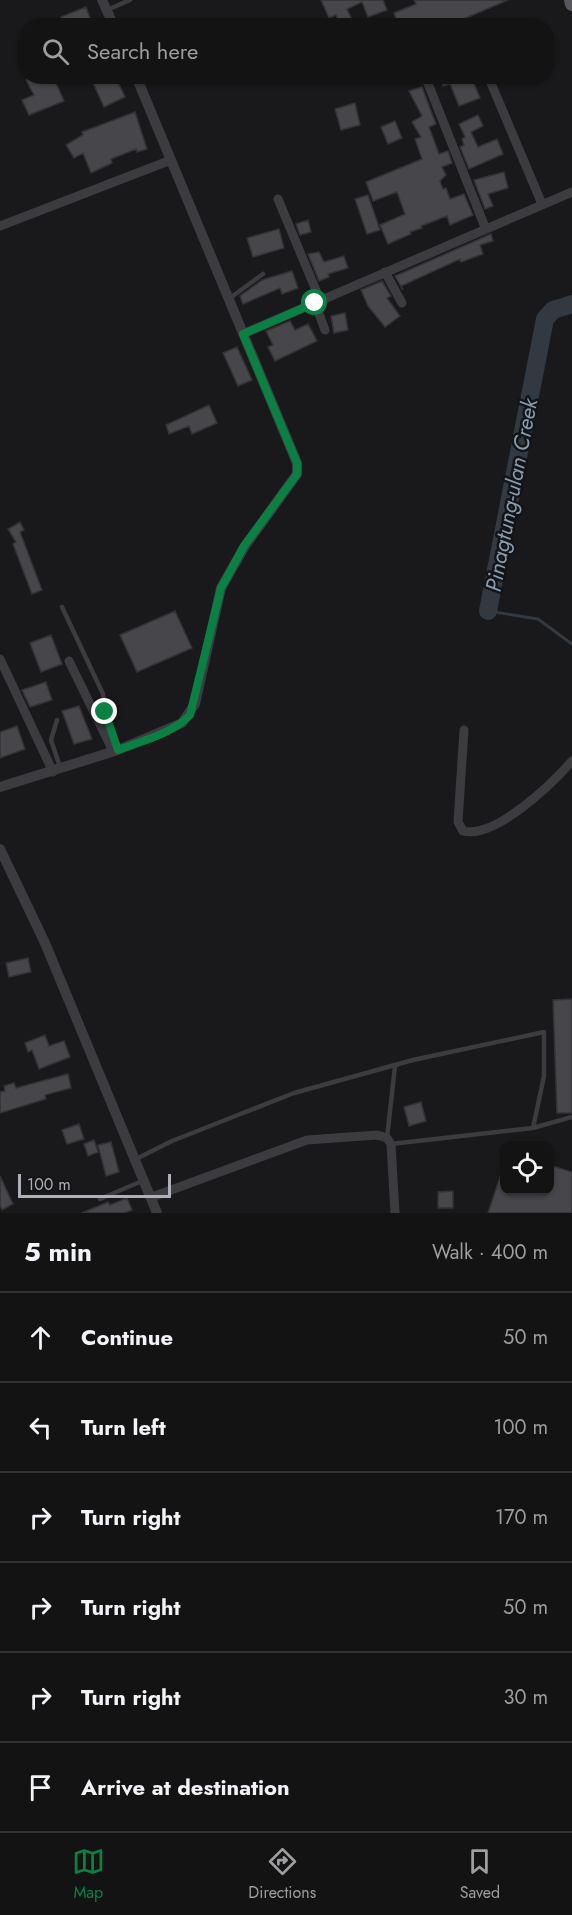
<!DOCTYPE html>
<html lang="en">
<head>
<meta charset="utf-8">
<style>
  :root { --surface:#131314; --page:#1c1c1d; --text:#f1f3f6; --muted:#9d9ea0; --line:#323234; --accent:#0b8043 }
  body { margin:0; font-family:Jost,sans-serif; background:var(--page); color:var(--text) }
  .controls { position:absolute; right:18px; bottom:18px; display:grid; overflow:hidden; border-radius:12px; box-shadow:0 2px 4px #0004 }
  .controls button { width:54px; height:54px; display:grid; place-items:center; padding:0; border:0; border-bottom:2px solid var(--line); background:var(--surface); color:var(--text); font:30px sans-serif }
  .scale { position:absolute; left:18px; bottom:15px; width:153px; box-sizing:border-box; padding-left:6px; border:3px solid #adb0b9; border-top:0; font-size:16px; line-height:21px; white-space:nowrap; color:#adb0b9; -webkit-text-stroke:4px #141416; paint-order:stroke }
  .stop { position:absolute; width:18px; height:18px; margin:-14px; border:4px solid #0b8043; border-radius:50%; background:#fff }
  .stop.end { background:#0b8043; border-color:#fff; box-shadow:0 2px 6px #0008 }
  .list { margin:0; padding:0; list-style:none }
  h2 { display:flex; justify-content:space-between; align-items:center; height:78px; margin:0; padding:0 24px; font-size:26px }
  h2 small { font-size:20px; font-weight:400; color:var(--muted) }
  .list li { display:grid; grid-template-columns:39px 1fr auto; gap:18px; align-items:center; box-sizing:border-box; height:90px; padding:0 24px; border-top:2px solid var(--line) }
  .list b { display:block; font-size:22px; white-space:nowrap }
  .list em { font-size:20px; font-style:normal; color:var(--muted) }
  .icon { flex:none; width:33px; height:33px; fill:none; stroke:currentColor; stroke-width:2; stroke-linecap:round; stroke-linejoin:round }
  .map { position:relative; flex:none; width:572px; height:1213px; overflow:hidden }
  .search { position:absolute; background:var(--surface); box-shadow:0 2px 4px #0004; left:18px; right:18px; top:18px; height:66px; display:flex; align-items:center; gap:15px; box-sizing:border-box; padding:0 21px; border-radius:24px; color:var(--muted); font-size:22px }
  .sheet { height:618px; background:var(--surface) }
  nav { display:flex; justify-content:space-around; align-items:center; box-sizing:border-box; height:84px; border-top:2px solid var(--line); background:var(--surface); font-size:16px; color:var(--muted) }
  nav a { display:grid; justify-items:center; gap:3px }
  nav .on { color:var(--accent) }
  .map>svg:first-child { display:block }
  .lines { fill:none; stroke-linecap:round; stroke-linejoin:round }
  .stream { stroke:#323940; stroke-width:3 }
  .river { stroke:#323940; stroke-width:18 }
  .building { fill:#46464b; stroke:#333337; stroke-width:1.5 }
  .service { stroke:#3b3b40; stroke-width:4.5 }
  .minor { stroke:#3b3b40; stroke-width:9 }
  .tertiary { stroke:#3b3b40; stroke-width:10 }
  .primary { stroke:#57585e; stroke-width:14 }
  .route { stroke:#0b8043; stroke-width:8 }
  .labels { text-anchor:middle; stroke-width:5; stroke-linejoin:round; paint-order:stroke }
  .water-label { font-size:22px; font-style:italic; fill:#889cb0; stroke:#141416 }
</style>
</head>
<body>
<div class="map">
<svg width="572" height="1213" viewBox="0 0 572 1213">
  <rect width="100%" height="100%" fill="#19191b"/>
  <g class="lines">
    <path class="stream" d="M488,611L538,619L572,644"/>
    <path class="river" d="M488,611L545,319L553,310L572,304"/>
  </g>
  <path class="building" d="M321,0H383L387,10L368,17L362,2L347,9L355,26H340L336,15L329,18Z
    M414,0H508L447,26H425L423,20L410,26H399L394,13L416,4Z
    M86,7L93,26H65L61,17Z
    M34,76H53L64,101L29,115L22,100L34,95L26,80Z
    M90,76H115L125,97L104,107Z
    M439,76H471L480,98L459,106L450,84L443,86Z
    M422,87L436,124L429,127L439,154L448,151L452,163L442,167L446,175L440,181L443,189L446,188L450,199L464,194L473,215L450,225L447,216L421,226L422,228L410,232L411,234L388,244L380,225L405,214L397,192L373,201L366,182L422,159L415,139L421,137L412,122L422,116L409,91Z
    M355,103L360,125L341,130L335,109Z
    M135,112L147,149L137,152L136,149L111,159L112,163L91,173L83,153L74,158L66,145L83,135L82,132Z
    M478,115L483,126L471,132L478,147L497,139L503,154L469,169L460,147L464,145L462,139L465,137L459,124Z
    M395,121L402,138L388,144L381,127Z
    M504,172L508,188L488,194L493,206L485,209L474,180Z
    M368,195L380,230L367,234L355,199Z
    M308,220L311,232L300,235L296,224Z
    M279,229L284,248L253,257L247,238Z
    M491,234L493,241L480,245L483,254L461,262L460,259L401,286L403,290L395,276Z
    M319,252L324,262L344,256L348,268L328,274L329,277L319,281L308,254Z
    M292,271L298,288L282,294L280,288L243,304L240,296L262,280Z
    M382,281L391,296L387,298L400,316L385,327L368,306L361,290Z
    M345,313L348,330L334,333L331,316Z
    M290,321L295,330L308,324L317,341L275,361L268,347L273,345L266,331Z
    M237,347L252,380L238,386L223,353Z
    M209,405L217,423L192,434L189,426L169,434L166,425Z
    M20,522L24,530L20,532L42,590L32,594L13,544L16,542L8,529Z
    M175,611L192,648L137,672L120,635Z
    M51,635L62,664L41,672L30,643Z
    M46,682L52,700L30,707L22,690Z
    M79,706L92,739L74,744L62,711Z
    M17,726L25,749L0,758V732Z
    M28,958L31,972L9,977L6,963Z
    M572,999V1113H557L553,1000Z
    M45,1035L49,1046L64,1041L70,1057L39,1069L32,1050L28,1052L25,1043Z
    M68,1074L71,1088L45,1095L46,1099L0,1113V1092L5,1091L4,1086L14,1083L16,1088Z
    M421,1102L426,1121L409,1126L404,1107Z
    M79,1124L84,1139L67,1144L62,1130Z
    M94,1140L98,1152L88,1156L84,1144Z
    M111,1142L119,1172L106,1176L98,1145Z
    M549,1165L572,1172V1213H488L503,1168L504,1191H549Z
    M0,1176L13,1204L2,1210L0,1205Z
    M453,1191V1208H438V1192Z
    M127,1198L132,1210L124,1213H82L108,1202L110,1205Z"/>
  <g class="lines">
    <path class="service" d="M107,10L130,0
      M230,298L263,274
      M62,607L103,694L105,712L118,750
      M57,720L51,740L60,767
      M387,1138L395,1066
      M391,1144L533,1128L572,1117
      M136,1159L172,1141L294,1093L413,1060L544,1032V1076L533,1128
      M100,1199L142,1181"/>
    <path class="minor" d="M425,76L485,227
      M488,76L542,204
      M278,199L320,300
      M0,226L171,160
      M385,272L402,303
      M315,303L325,330
      M243,334L572,192
      M0,659L53,772
      M69,661L113,751
      M464,730L458,822L463,831C495,839 552,784 572,761
      M152,1197L307,1140L377,1135L387,1138L391,1144L395,1213"/>
    <path class="tertiary" d="M102,0L114,26
      M0,787L118,750L182,723L195,704L221,588L245,546L297,474V463L136,76
      M0,849L45,943L157,1213"/>
    <path class="primary" d="M571,0L572,4"/>
  </g>
  <g class="lines">
    <path class="route" d="M105,712L118,750C142,741 172,734 190,715L221,588L244,546L297,474V463L243,334L315,303"/>
  </g>
  <g class="labels">
    <g class="water-label">
      <text transform="translate(511 495) rotate(-79)" y="8">Pinagtung-ulan Creek</text>
    </g>
  </g>
</svg>
<div class="controls">
<button><svg class="icon" aria-label="locate" viewBox="0 0 24 24"><circle cx="12" cy="12" r="6"/><path d="M12 2v4M12 18v4M2 12h4M18 12h4"/></svg></button>
</div>
<div class="scale">100 m</div>
<div class="stop" style="left:315px;top:303px"></div>
<div class="stop end" style="left:105px;top:712px"></div>
<div class="search"><svg class="icon" aria-label="search" viewBox="0 0 24 24"><circle cx="10" cy="10" r="6"/><path d="M15 15l6 6"/></svg>Search here</div>
</div>
<section class="sheet">
<h2>5 min<small>Walk · 400 m</small></h2>
<ul class="list">
<li><svg class="icon" aria-label="ahead" viewBox="0 0 24 24"><path d="M12 20V5M6 11l6-6 6 6"/></svg><div><b>Continue</b></div><em>50 m</em></li>
<li><svg class="icon" aria-label="left" viewBox="0 0 24 24"><path d="M17 20v-9H6M10 6l-5 5 5 5"/></svg><div><b>Turn left</b></div><em>100 m</em></li>
<li><svg class="icon" aria-label="right" viewBox="0 0 24 24"><path d="M7 20v-9h11M14 6l5 5-5 5"/></svg><div><b>Turn right</b></div><em>170 m</em></li>
<li><svg class="icon" aria-label="right" viewBox="0 0 24 24"><path d="M7 20v-9h11M14 6l5 5-5 5"/></svg><div><b>Turn right</b></div><em>50 m</em></li>
<li><svg class="icon" aria-label="right" viewBox="0 0 24 24"><path d="M7 20v-9h11M14 6l5 5-5 5"/></svg><div><b>Turn right</b></div><em>30 m</em></li>
<li><svg class="icon" aria-label="arrive" viewBox="0 0 24 24"><path d="M6 21V4h12l-3 4 3 4H6"/></svg><div><b>Arrive at destination</b></div></li>
</ul>
</section>
<nav>
<a class="on"><svg class="icon" aria-label="map" viewBox="0 0 24 24"><path d="M3 6l6-2 6 2 6-2v14l-6 2-6-2-6 2zM9 4v14M15 6v14"/></svg>Map</a>
<a><svg class="icon" aria-label="directions" viewBox="0 0 24 24"><path d="M12 3l9 9-9 9-9-9zM9 14v-3h6M13 9l2 2-2 2"/></svg>Directions</a>
<a><svg class="icon" aria-label="saved" viewBox="0 0 24 24"><path d="M7 4h10v16l-5-4-5 4z"/></svg>Saved</a>
</nav>
</body>
</html>
